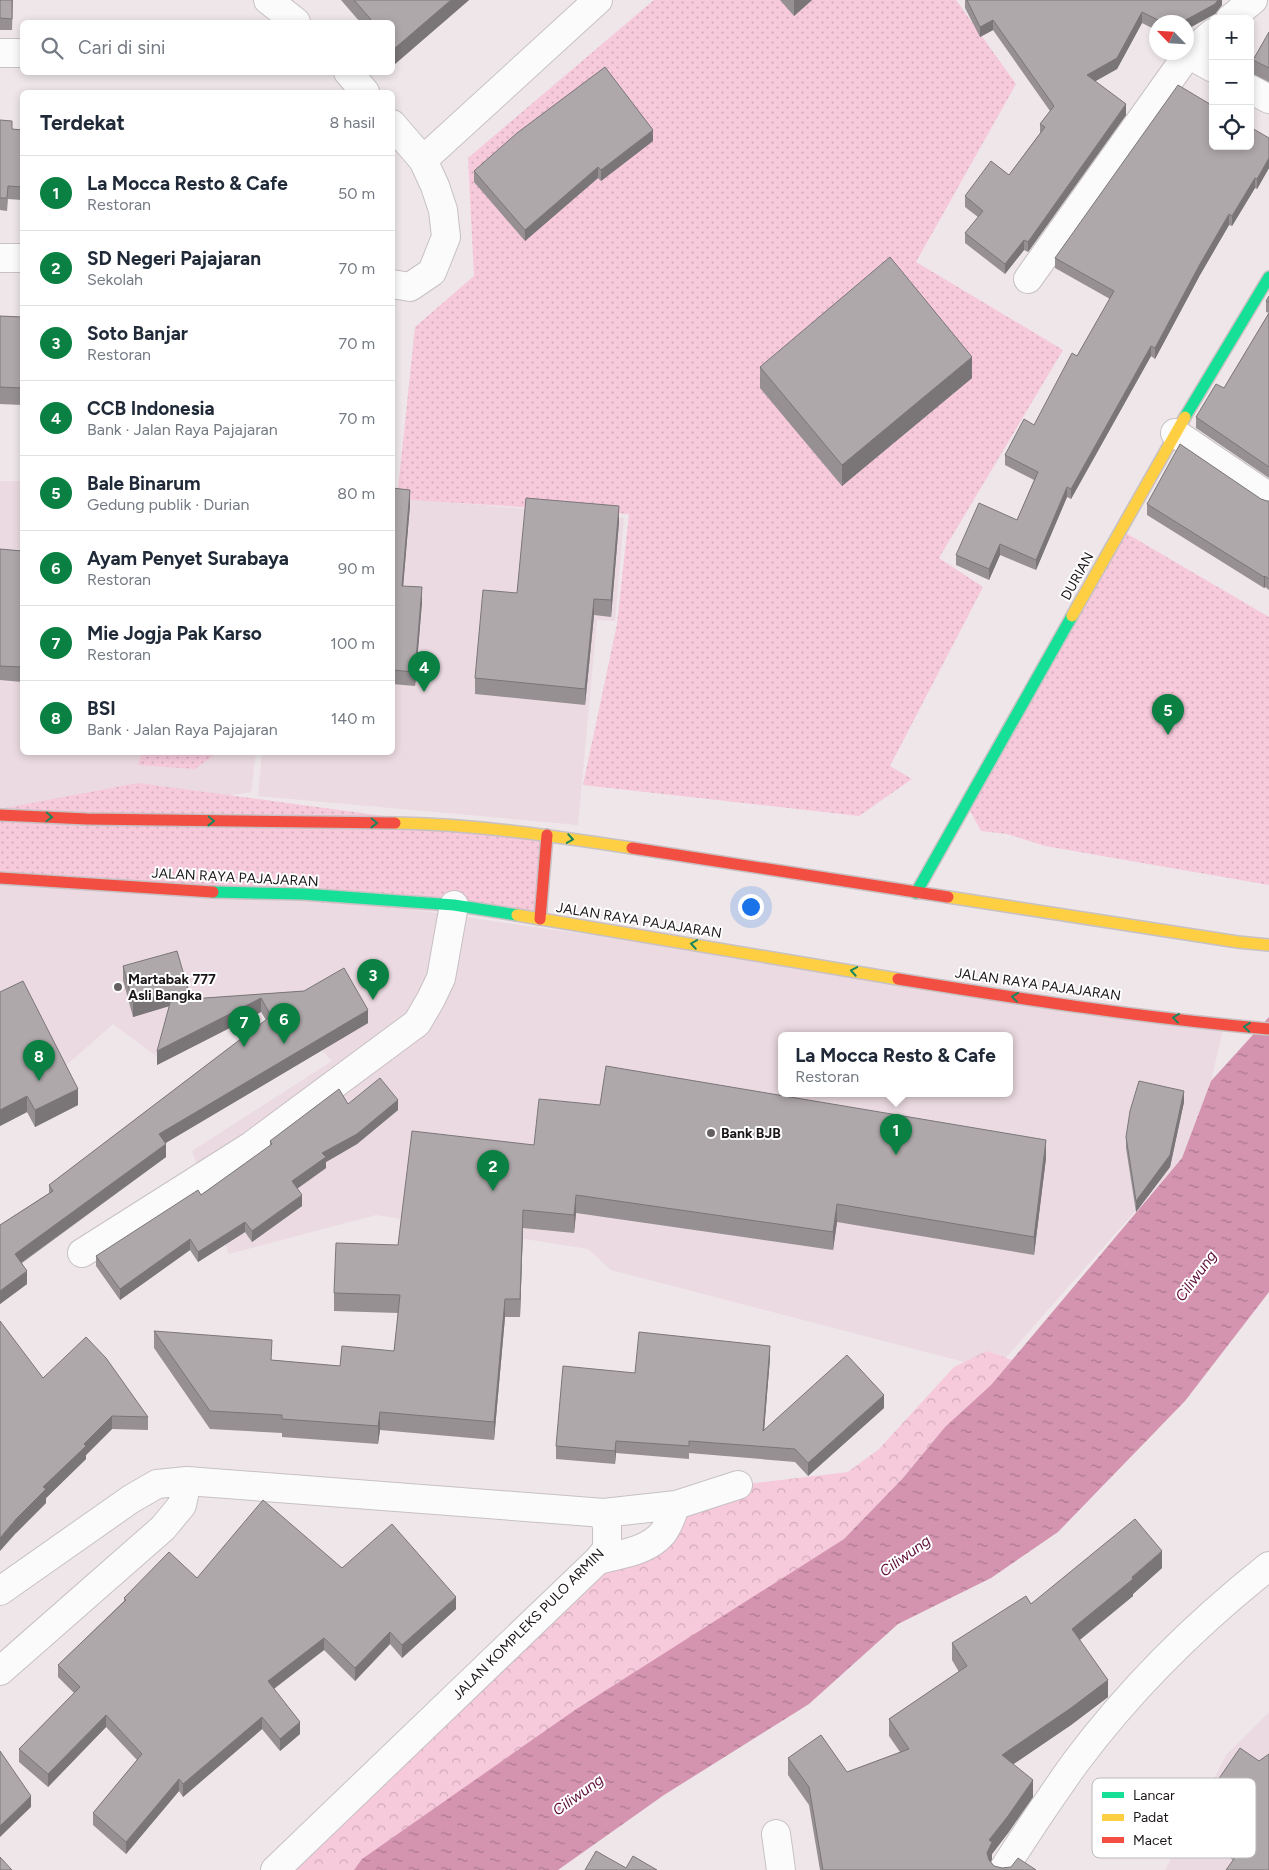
<!DOCTYPE html>
<html lang="id">
<head>
<meta charset="utf-8">
<style>
  :root { --surface:#fff; --page:#f6f6f7; --text:#1f2937; --muted:#747a83; --line:#e0e1e3; --accent:#0b8043 }
  body { margin:0; font-family:Figtree,sans-serif; background:var(--page); color:var(--text) }
  .controls { position:absolute; right:15px; top:15px; display:grid; overflow:hidden; border-radius:8px; box-shadow:0 2px 8px #0003 }
  .controls button { width:45px; height:45px; display:grid; place-items:center; padding:0; border:0; border-bottom:1px solid var(--line); background:var(--surface); color:var(--text); font:25px sans-serif }
  .compass { position:absolute; left:1149px; top:15px; width:45px; height:45px; border-radius:50%; background:var(--surface); box-shadow:0 2px 8px #0003; rotate:295deg }
  .you { position:absolute; left:750px; top:906px; width:18px; height:18px; margin:-12px; border:4px solid #fff; border-radius:50%; background:#1a73e8; box-shadow:0 0 0 8px #1a73e833 }
  .badge { display:grid; place-items:center; width:32px; height:32px; border-radius:50%; background:var(--accent); color:#fff; font-size:16px; font-weight:700 }
  .pin { position:absolute; translate:-50% -41px; filter:drop-shadow(0 1px 2px #0008) }
  .pin::after { content:''; position:absolute; top:26px; width:18px; height:15px; background:inherit; clip-path:polygon(0 0,100% 0,50% 100%) }
  .popup { position:absolute; left:778px; top:1032px; width:235px; height:65px; box-sizing:border-box; display:grid; place-content:center; border-radius:8px; background:var(--surface); filter:drop-shadow(0 1px 4px #0005); font-size:16px; white-space:nowrap; color:var(--muted) }
  .popup b { font-size:19px; color:var(--text) }
  .popup::after { content:''; position:absolute; left:50%; top:100%; margin-left:-10px; border:10px solid transparent; border-top-color:var(--surface) }
  .list { margin:0; padding:0; list-style:none }
  h2 { display:flex; justify-content:space-between; align-items:center; height:65px; margin:0; padding:0 20px; font-size:21px }
  h2 small { font-size:16px; font-weight:400; color:var(--muted) }
  .list li { display:grid; grid-template-columns:32px 1fr auto; gap:15px; align-items:center; box-sizing:border-box; height:75px; padding:0 20px; border-top:1px solid var(--line) }
  .list b { display:block; font-size:19px; white-space:nowrap }
  .list p { margin:0; font-size:16px; white-space:nowrap; color:var(--muted) }
  .list em { font-size:16px; font-style:normal; color:var(--muted) }
  .icon { flex:none; width:28px; height:28px; fill:none; stroke:currentColor; stroke-width:2; stroke-linecap:round; stroke-linejoin:round }
  .map { position:relative; flex:none; width:1269px; height:1870px; overflow:hidden }
  .search { position:absolute; background:var(--surface); box-shadow:0 2px 8px #0003; left:20px; top:20px; width:375px; height:55px; display:flex; align-items:center; gap:12px; box-sizing:border-box; padding:0 18px; border-radius:8px; color:var(--muted); font-size:19px }
  .panel { position:absolute; background:var(--surface); box-shadow:0 2px 8px #0003; left:20px; top:90px; width:375px; height:665px; border-radius:8px }
  .map>svg:first-child { display:block }
  .built { fill:#ebdae1; fill-rule:evenodd }
  .grass { fill:url(#grass-dots) }
  .forest { fill:url(#forest-crowns) }
  .water { fill:url(#water-ripples) }
  .lines { fill:none; stroke-linecap:round; stroke-linejoin:round }
  .street-casing { stroke:#c7c1c3; stroke-width:30 }
  .fast-casing { stroke:#c7c1c3; stroke-width:14 }
  .slow-casing { stroke:#c7c1c3; stroke-width:14 }
  .jam-casing { stroke:#c7c1c3; stroke-width:14 }
  .street { stroke:#fcfbfc; stroke-width:28 }
  .fast { stroke:#16e098; stroke-width:11 }
  .slow { stroke:#ffcf43; stroke-width:11 }
  .jam { stroke:#f24e42; stroke-width:11 }
  .wall { fill:#969093 }
  .shaded-wall { fill:#7a7678 }
  .building { fill:#afa8ab; stroke:#7a7678 }
  .oneway { stroke:#19865e }
  .poi-dot { fill:#665f61; stroke:#fff; stroke-width:2 }
  .labels { text-anchor:middle; stroke-width:4; stroke-linejoin:round; paint-order:stroke }
  .street-label { font-size:14px; fill:#1c1718; stroke:#fff }
  .poi-label { font-size:14px; font-weight:bold; fill:#1c1718; stroke:#fff; text-anchor:start }
  .water-label { font-size:15px; font-style:italic; fill:#600f3a; stroke:#fff }
  .key { fill:#fff; stroke:#bbb9ba; stroke-width:1 }
  .key-label { font-size:14px; fill:#1c1718 }
</style>
</head>
<body>
<div class="map">
<svg width="1269" height="1870" viewBox="0 0 1269 1870">
  <defs>
    <pattern id="grass-dots" width="8" height="8" patternUnits="userSpaceOnUse" patternTransform="scale(1.25)"><rect width="8" height="8" fill="#f6c9db"/><path d="M2 2h.1M6 6h.1" fill="none" stroke="#d2acbb" stroke-width="1.8" stroke-linecap="round"/></pattern>
    <pattern id="forest-crowns" width="20" height="18" patternUnits="userSpaceOnUse" patternTransform="scale(1.25)"><rect width="20" height="18" fill="#f6c9db"/><path d="M2 6a3 3 0 1 1 6 0M12 15a3 3 0 1 1 6 0" fill="none" stroke="#d2acbb"/></pattern>
    <pattern id="water-ripples" width="26" height="14" patternUnits="userSpaceOnUse" patternTransform="scale(1.25)"><rect width="26" height="14" fill="#d494b0"/><path d="M2 4q2-2 4 0t4 0M15 11q2-2 4 0t4 0" fill="none" stroke="#ab788e"/></pattern>
  </defs>
  <rect width="100%" height="100%" fill="#eee6e9"/>
  <path class="built" d="M0,481H22V752L256,753L251,792L87,819L0,815Z
    M393,497L624,518L615,621L597,620L578,825L258,796L262,753L392,752Z
    M0,879L303,894L1224,1025L1211,1081L1182,1158L995,1370L611,1270L588,1249L376,1215L229,1254L192,1151L332,1061L287,1012L204,1008L159,1058L113,1024L0,1124ZM782,1036H1010V1094H782Z
    M1269,1712V1870H1165L1227,1754Z"/>
  <path class="grass" d="M654,0H956L1016,84L916,262L1063,350L939,558L983,587L890,766L912,779L859,816L583,785L617,624L629,514L397,499L415,327L474,276L468,158Z
    M1124,532L1269,617V885L1045,846L1007,834L981,831L968,807Z
    M142,753V752L217,753L195,769L138,765Z
    M138,783L443,824L547,835L540,919L0,879V809Z"/>
  <path class="forest" d="M987,1351L1012,1360L991,1385L945,1427L903,1478L844,1539L362,1859L354,1870H273L499,1654L668,1523L738,1485L848,1472L879,1449L954,1367Z"/>
  <path class="water" d="M1269,1017V1292L1185,1401L1058,1532L991,1578L898,1624L809,1704L664,1795L558,1870H354L362,1859L575,1710L844,1539L903,1478L945,1427L991,1385L1182,1158L1211,1081Z"/>
  <g class="lines">
    <g class="street-casing">
      <path id="street" d="M268,0L296,22
        M1230,19L1253,0
        M0,53H22
        M1188,54L1213,68
        M348,72L365,92
        M1250,89L1269,99
        M392,124L423,160L435,186L443,210L446,237L432,272L410,287L392,284
        M423,160L598,0
        M0,258H22
        M1028,279L1188,54L1213,33
        M1175,433L1269,497
        M82,1253L251,1146L417,1023L431,999L441,978L454,905
        M604,1513L676,1505L738,1485
        M598,1560C620,1554 646,1552 662,1534C669,1526 672,1514 676,1505
        M0,1591L131,1499L157,1484L187,1481L604,1513L607,1527V1549L598,1560L275,1870
        M0,1671L163,1528L182,1505L187,1481
        M776,1834L781,1870
        M1003,1870C1026,1834 1050,1798 1075,1763C1130,1689 1197,1623 1269,1566"/>
    </g>
    <g class="fast-casing">
      <path id="fast" d="M1185,417L1269,277
        M213,892L303,894L454,905L517,915
        M916,893L1072,616"/>
    </g>
    <g class="slow-casing">
      <path id="slow" d="M1072,616L1185,417
        M395,823C474,824 553,836 632,848
        M948,897L1238,942L1269,945
        M517,915L898,979"/>
    </g>
    <g class="jam-casing">
      <path id="jam" d="M0,815L87,819L395,823
        M632,848L948,897
        M0,878L213,892
        M540,919L547,835
        M898,979C1021,999 1145,1018 1269,1029"/>
    </g>
    <use href="#street" class="street"/>
    <use href="#fast" class="fast"/>
    <use href="#slow" class="slow"/>
    <use href="#jam" class="jam"/>
  </g>
  <path class="wall" d="M0,0H13L12,30H0Z
    M341,0H469L395,64L392,61V22H360Z
    M780,0H812L794,16Z
    M965,0H1222V5L1215,14L1186,22H1156V30L1142,23L1117,69L1095,81L1126,115L1028,252L1024,250L1005,274L965,243V233L978,217L965,207V196L1009,175L1040,133V124L1050,111L993,30L980,37L965,8Z
    M1269,32V82L1253,74V60Z
    M0,120L12,129L22,130V200L8,199L7,211L0,210Z
    M1269,138V168L1257,189L1255,188L1232,226L1229,225L1200,275L1155,359L1151,356L1071,499L1067,497L1036,570L1000,555L989,580L956,565V555L1017,520L1034,480L1005,465V455L1034,425L1077,356L1110,299L1055,268V258Z
    M653,141L601,181L598,178L525,241L474,182V171Z
    M1269,296V478L1196,428V417L1224,388L1269,313L1266,312V301Z
    M0,316L22,317V405L0,404Z
    M760,367L972,378L842,486L760,388Z
    M392,488L410,505L403,586L422,602L415,686L392,684Z
    M1261,499L1267,501H1269V590L1265,587L1264,588L1147,515V504Z
    M619,522L611,617L594,615L585,705L475,694V678L517,593Z
    M0,549L22,551V682L0,680Z
    M123,966L191,999L304,991L368,1023L165,1143L166,1157L22,1263L27,1284L0,1304V1225L49,1193V1185L266,1020L261,1012L157,1065L169,1006L133,1017L123,980Z
    M0,992L78,1105L35,1127L27,1112L0,1126Z
    M1184,1102L1170,1167L1136,1212L1126,1148V1137Z
    M348,1104L398,1110L357,1144L326,1162V1168L297,1189L302,1206L252,1242L245,1232L198,1262L190,1250L120,1300L96,1266V1256L201,1195L270,1146V1141Z
    M534,1145L1046,1158L1034,1255L837,1222L833,1250L576,1213L574,1233L523,1228L520,1317H505L494,1440L380,1430L378,1444L282,1437V1433L210,1429L154,1348V1331L272,1360L340,1366L394,1351L398,1313L334,1311V1293Z
    M770,1358L764,1430L884,1408L808,1476L795,1462L689,1453V1459L616,1453L615,1464L556,1459V1446L635,1373Z
    M43,1378L148,1417V1430L112,1429L86,1455V1459L46,1498V1503L16,1533Z
    M342,1568L456,1609L402,1658L390,1644L355,1681L324,1650L274,1689L300,1734L280,1751L262,1729L183,1797L179,1791L126,1854L93,1825V1813L137,1760L106,1727L48,1787L19,1762V1749L74,1693L58,1677V1665L124,1601V1598L197,1578Z
    M1162,1568L1133,1594V1596L1080,1640L1108,1697L1071,1725L1013,1764L1033,1797L1008,1833L992,1854V1859L991,1862L994,1866L1002,1868L1036,1870H820L809,1805L788,1775V1758L847,1772L900,1752L889,1736V1719L959,1672L952,1660V1643L1031,1604Z
    M1259,1761L1269,1870L1233,1860L1193,1833V1816Z"/>
  <path class="shaded-wall" d="M451,0H469L395,64V48Z
    M794,0H812L794,16Z
    M1218,0H1222V5L1215,14L1186,30V22H1182Z
    M1142,12V23L1117,69L1087,86V75Z
    M993,20V30L980,37V27Z
    M1126,104V115L1028,252V242Z
    M653,130V141L601,181V170Z
    M1269,158V168L1257,189V179Z
    M598,167V178L525,241V230Z
    M1255,178V188L1232,226V216Z
    M1229,214V225L1200,275L1155,359V348L1200,264Z
    M1024,240V250L1005,274V264Z
    M1151,346V356L1071,499V489Z
    M972,357V378L842,486V465Z
    M1067,487V497L1036,570V560Z
    M410,490V505L402,600V586Z
    M619,506V522L611,617V600Z
    M1000,544V555L989,580V569Z
    M1265,576V587L1264,588V577Z
    M422,587V602L415,686V672Z
    M594,599V615L585,705V689Z
    M173,992V1005L133,1017V1003Z
    M261,998V1012L157,1065V1051Z
    M368,1010V1023L159,1147V1134Z
    M78,1089V1105L35,1127V1110Z
    M1184,1091V1102L1170,1167L1136,1212V1201Z
    M27,1096V1112L0,1126V1110Z
    M398,1100V1110L357,1144L326,1162V1168L292,1192V1181L322,1153Z
    M1046,1140V1158L1034,1255V1237Z
    M166,1144V1157L15,1267V1254Z
    M302,1195V1206L252,1242V1231Z
    M576,1195V1213L574,1233V1215Z
    M837,1204V1222L833,1250V1232Z
    M523,1210V1228L520,1317V1299Z
    M245,1222V1232L198,1262V1252Z
    M190,1239V1250L120,1300V1289Z
    M27,1271V1284L0,1304V1291Z
    M505,1299V1317L494,1440V1422Z
    M770,1346V1358L763,1444V1431Z
    M884,1395V1408L808,1476V1463Z
    M380,1412V1430L378,1444V1426Z
    M112,1416V1429L86,1455V1459L46,1498V1503L16,1533L0,1551V1538L43,1487L84,1444Z
    M616,1441V1453L615,1464V1451Z
    M1162,1551V1568L1133,1594V1596L1072,1646V1629Z
    M456,1597V1609L402,1658V1645Z
    M390,1632V1644L355,1681V1668Z
    M324,1638V1650L268,1693V1681Z
    M1108,1680V1697L1071,1725L1002,1772V1755Z
    M106,1715V1727L48,1787V1774Z
    M262,1717V1729L183,1797V1784Z
    M300,1722V1734L280,1751V1739Z
    M179,1779V1791L126,1854V1842Z
    M1033,1780V1797L1008,1833L992,1854V1859L987,1870V1853L989,1840Z
    M31,1796V1807L0,1837V1826Z"/>
  <path class="building" d="M0,0H12V19L0,18Z
    M354,0H451L395,48L392,45V22H373Z
    M967,0H1218L1215,4L1182,22H1162L1142,12L1117,58L1087,75L1126,104L1028,242L1024,240L1005,264L965,233L983,211L965,196L991,161L1009,175L1045,127L1040,124L1054,106L993,20L980,27Z
    M1269,32V68L1253,60Z
    M605,67L653,130L601,170L598,167L525,230L474,171L517,133Z
    M1178,85L1213,106V146H1250V127L1269,138V158L1257,179L1255,178L1232,216L1229,214L1200,264L1155,348L1151,346L1071,489L1067,487L1036,560L1000,544L989,569L956,555L979,503L1017,520L1038,472L1005,455L1024,419L1034,425L1072,353L1077,356L1114,291L1055,258Z
    M0,120L12,121V129L22,130V187L8,186L7,198H0Z
    M890,257L972,357L842,465L760,367Z
    M1269,296V302L1266,301Z
    M1269,313V467L1196,417L1216,384L1224,388Z
    M0,316L22,317V388L0,387Z
    M1180,444L1261,499L1267,501H1269V579L1265,576L1264,577L1147,504Z
    M392,488L410,490L402,586L422,587L415,672L392,670Z
    M526,498L619,506L611,600L594,599L585,689L475,678L483,590L517,593Z
    M0,549L22,551V667L0,666Z
    M177,951L191,999L304,991L344,968L368,1010L159,1134L166,1144L15,1254L27,1271L0,1291V1225L53,1191L49,1185L271,1016L261,998L157,1051L173,992L133,1003L123,966Z
    M23,981L78,1089L35,1110L27,1096L0,1110V992Z
    M606,1066L1046,1140L1034,1237L837,1204L833,1232L576,1195L574,1215L523,1210L520,1299H505L494,1422L380,1412L378,1426L282,1419V1415L210,1411L154,1331L272,1340L271,1360L340,1366L342,1346L394,1351L400,1295L334,1293L336,1243L398,1245L412,1131L534,1145L539,1099L600,1105Z
    M380,1078L398,1100L357,1134L322,1153L326,1157L292,1181L302,1195L252,1231L245,1222L198,1252L190,1239L120,1289L96,1256L198,1190L201,1195L272,1144L270,1141L339,1089L348,1104Z
    M1139,1081L1184,1091L1170,1155L1136,1201L1126,1137L1130,1111Z
    M0,1321L43,1378L86,1337L106,1358L148,1417L112,1416L84,1444L86,1446L43,1487L46,1489L16,1519L0,1538Z
    M639,1332L770,1346L763,1431L847,1355L884,1395L808,1463L795,1449L689,1441V1446L616,1441L615,1451L556,1446L563,1366L635,1373Z
    M263,1500L342,1568L392,1524L456,1597L402,1645L390,1632L355,1668L324,1638L268,1681L300,1722L280,1739L262,1717L183,1784L179,1779L126,1842L93,1813L142,1754L106,1715L48,1774L19,1749L80,1687L58,1665L126,1600L124,1598L169,1552L197,1578Z
    M1135,1519L1162,1551L1132,1577L1133,1579L1072,1629L1108,1680L1071,1708L1002,1755L1033,1780L1008,1816L989,1840L992,1842L987,1853L989,1860L994,1866L1002,1868L1011,1867L1018,1858L1036,1870H823L809,1787L788,1758L821,1735L847,1772L909,1749L889,1719L967,1666L952,1643L1026,1596L1031,1604Z
    M1240,1748L1259,1761L1269,1754V1870H1226L1241,1849L1193,1816Z
    M0,1751L31,1796L0,1826Z
    M596,1851L626,1868L633,1856L657,1870H585Z
    M0,1857L12,1870H0Z"/>
  <defs><path id="oneway-chevron" d="M-2-3.5L2.5 0L-2 3.5" fill="none" stroke-width="1.6" stroke-linecap="round" stroke-linejoin="round" transform="scale(1.25)"/></defs>
  <g class="oneway">
    <use href="#oneway-chevron" transform="translate(49 817) rotate(3)"/>
    <use href="#oneway-chevron" transform="translate(211 821) rotate(1)"/>
    <use href="#oneway-chevron" transform="translate(374 823) rotate(1)"/>
    <use href="#oneway-chevron" transform="translate(570 839) rotate(9)"/>
    <use href="#oneway-chevron" transform="translate(694 944) rotate(-171)"/>
    <use href="#oneway-chevron" transform="translate(854 971) rotate(-170)"/>
    <use href="#oneway-chevron" transform="translate(1015 997) rotate(-173)"/>
    <use href="#oneway-chevron" transform="translate(1176 1018) rotate(-173)"/>
    <use href="#oneway-chevron" transform="translate(1247 1027) rotate(-175)"/>
  </g>
  <g class="poi-dot">
    <circle cx="118" cy="987" r="5"/>
    <circle cx="711" cy="1133" r="5"/>
  </g>
  <g class="labels">
    <g class="street-label">
      <text transform="translate(1077 576) rotate(-61)" y="5">DURIAN</text>
      <text transform="translate(235 877) rotate(3)" y="5">JALAN RAYA PAJAJARAN</text>
      <text transform="translate(639 920) rotate(9)" y="5">JALAN RAYA PAJAJARAN</text>
      <text transform="translate(1038 984) rotate(8)" y="5">JALAN RAYA PAJAJARAN</text>
      <text transform="translate(528 1624) rotate(-45)" y="5">JALAN KOMPLEKS PULO ARMIN</text>
    </g>
    <g class="poi-label">
      <text x="128" y="984">Martabak 777<tspan x="128" dy="16">Asli Bangka</tspan></text>
      <text x="721" y="1138">Bank BJB</text>
    </g>
    <g class="water-label">
      <text transform="translate(1196 1276) rotate(-54)" y="5">Ciliwung</text>
      <text transform="translate(905 1556) rotate(-36)" y="5">Ciliwung</text>
      <text transform="translate(578 1795) rotate(-36)" y="5">Ciliwung</text>
    </g>
  </g>
  <rect x="1092" y="1778" width="164" height="80" rx="8" class="key"/>
  <rect x="1102" y="1792" width="22" height="6" fill="#16e098"/>
  <rect x="1102" y="1814" width="22" height="7" fill="#ffcf43"/>
  <rect x="1102" y="1837" width="22" height="6" fill="#f24e42"/>
  <g class="key-label">
    <text x="1133" y="1800">Lancar</text>
    <text x="1133" y="1822">Padat</text>
    <text x="1133" y="1845">Macet</text>
  </g>
</svg>
<div class="controls">
<button>+</button>
<button>−</button>
<button><svg class="icon" aria-label="locate" viewBox="0 0 24 24"><circle cx="12" cy="12" r="6"/><path d="M12 2v4M12 18v4M2 12h4M18 12h4"/></svg></button>
</div>
<svg class="compass" viewBox="-18 -18 36 36"><path d="M0-13l5 13h-10z" fill="#e53935"/><path d="M0 13l5-13h-10z" fill="#747a83"/></svg>
<div class="you"></div>
<div class="pin badge" style="left:896px;top:1155px">1</div>
<div class="popup"><b>La Mocca Resto &amp; Cafe</b>Restoran</div>
<div class="pin badge" style="left:493px;top:1191px">2</div>
<div class="pin badge" style="left:373px;top:1000px">3</div>
<div class="pin badge" style="left:424px;top:692px">4</div>
<div class="pin badge" style="left:1168px;top:735px">5</div>
<div class="pin badge" style="left:284px;top:1044px">6</div>
<div class="pin badge" style="left:244px;top:1047px">7</div>
<div class="pin badge" style="left:39px;top:1081px">8</div>
<div class="search"><svg class="icon" aria-label="search" viewBox="0 0 24 24"><circle cx="10" cy="10" r="6"/><path d="M15 15l6 6"/></svg>Cari di sini</div>
<section class="panel">
<h2>Terdekat<small>8 hasil</small></h2>
<ul class="list">
<li><span class="badge">1</span><div><b>La Mocca Resto &amp; Cafe</b><p>Restoran</p></div><em>50 m</em></li>
<li><span class="badge">2</span><div><b>SD Negeri Pajajaran</b><p>Sekolah</p></div><em>70 m</em></li>
<li><span class="badge">3</span><div><b>Soto Banjar</b><p>Restoran</p></div><em>70 m</em></li>
<li><span class="badge">4</span><div><b>CCB Indonesia</b><p>Bank · Jalan Raya Pajajaran</p></div><em>70 m</em></li>
<li><span class="badge">5</span><div><b>Bale Binarum</b><p>Gedung publik · Durian</p></div><em>80 m</em></li>
<li><span class="badge">6</span><div><b>Ayam Penyet Surabaya</b><p>Restoran</p></div><em>90 m</em></li>
<li><span class="badge">7</span><div><b>Mie Jogja Pak Karso</b><p>Restoran</p></div><em>100 m</em></li>
<li><span class="badge">8</span><div><b>BSI</b><p>Bank · Jalan Raya Pajajaran</p></div><em>140 m</em></li>
</ul>
</section>
</div>
</body>
</html>
